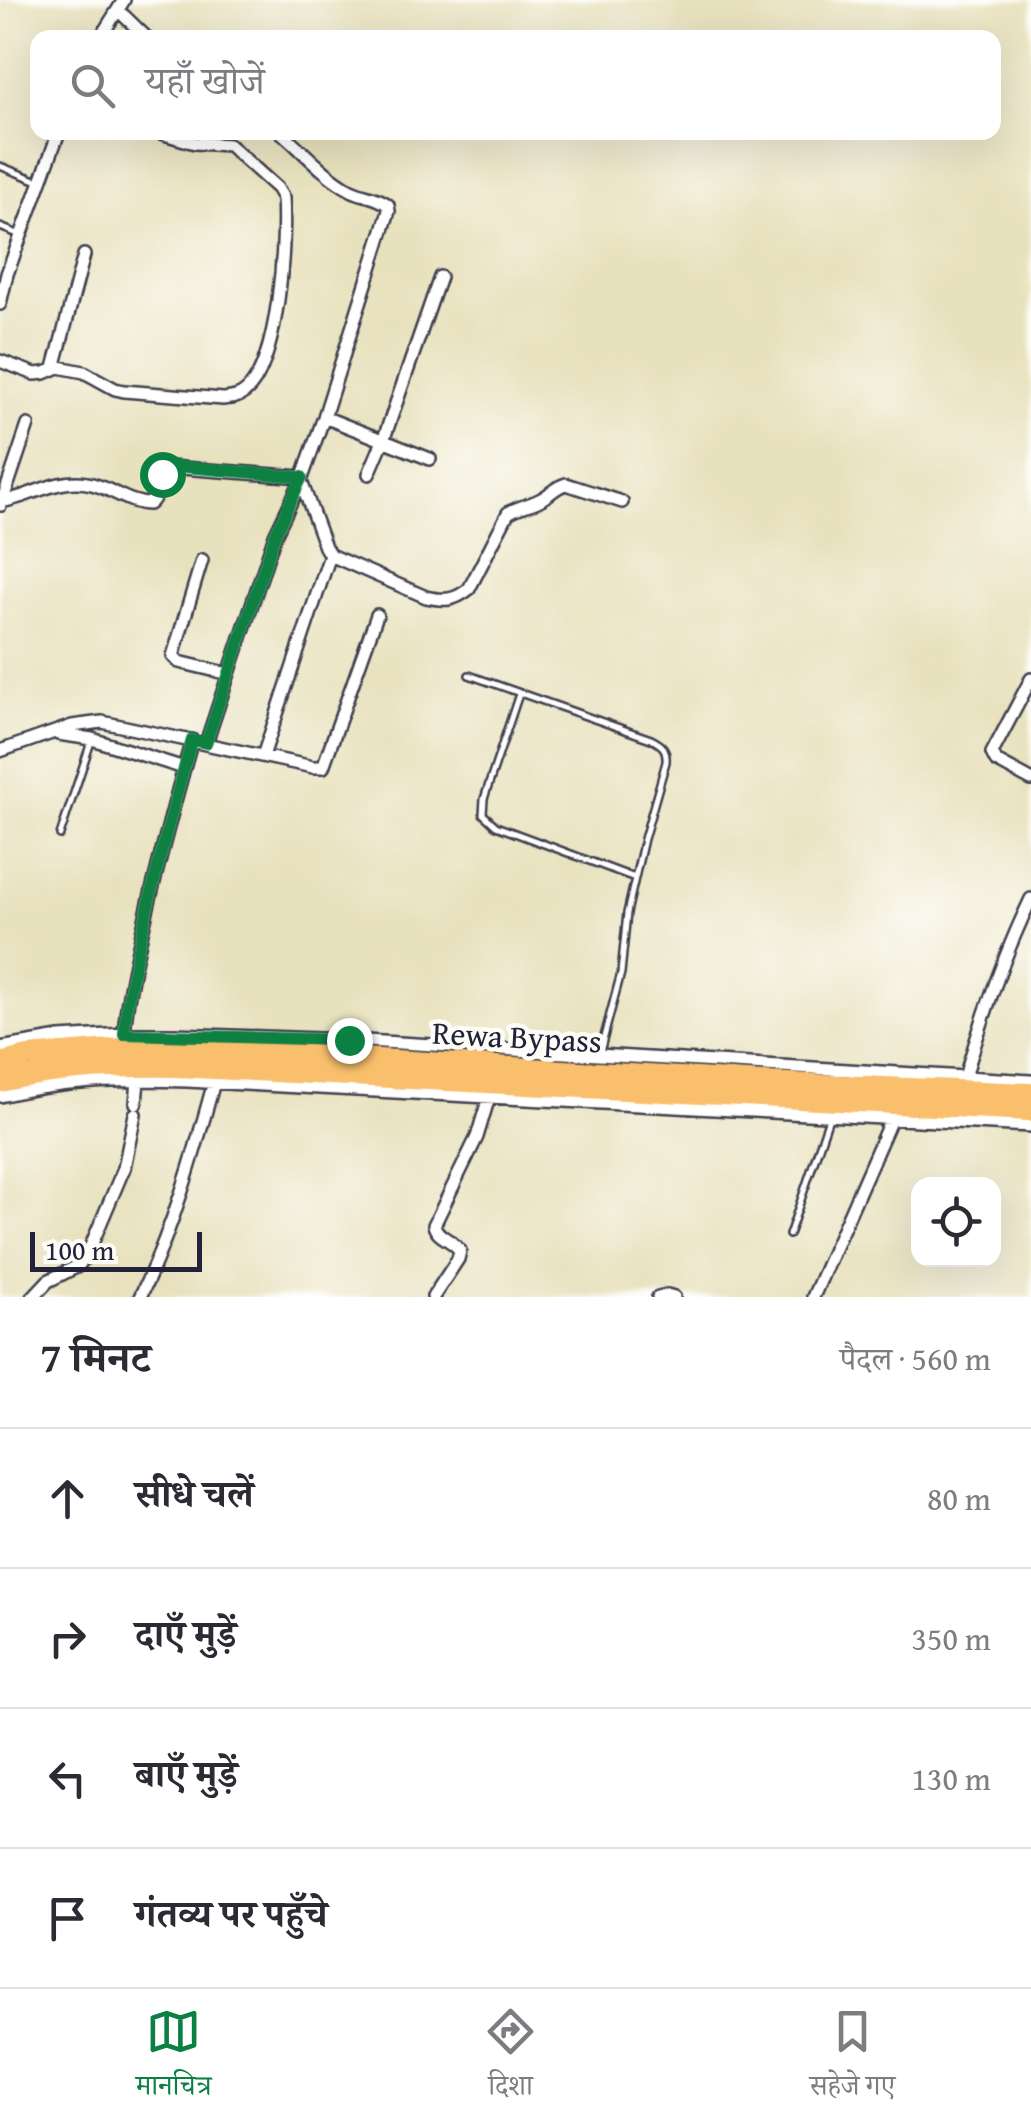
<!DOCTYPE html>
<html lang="hi">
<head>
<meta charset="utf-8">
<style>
  :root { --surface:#fff; --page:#f7f7f7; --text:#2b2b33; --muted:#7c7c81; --line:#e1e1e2; --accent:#0b8043 }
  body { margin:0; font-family:"Gentium Book Plus","Noto Serif Devanagari",serif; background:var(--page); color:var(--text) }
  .controls { position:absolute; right:30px; bottom:30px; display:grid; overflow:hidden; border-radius:20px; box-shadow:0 10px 40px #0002 }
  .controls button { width:90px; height:90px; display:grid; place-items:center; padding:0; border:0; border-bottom:2px solid var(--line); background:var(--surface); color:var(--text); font:50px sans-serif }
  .scale { position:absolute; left:30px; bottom:25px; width:172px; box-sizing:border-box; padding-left:10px; border:5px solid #22223b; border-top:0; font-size:28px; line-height:35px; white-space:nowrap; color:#22223b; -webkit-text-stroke:8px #fdfcf7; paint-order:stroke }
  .stop { position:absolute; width:30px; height:30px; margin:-22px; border:8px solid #0b8043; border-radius:50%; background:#fff }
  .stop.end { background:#0b8043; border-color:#fff; box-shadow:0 2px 10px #0008 }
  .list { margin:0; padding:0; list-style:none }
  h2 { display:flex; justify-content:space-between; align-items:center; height:130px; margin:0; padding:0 40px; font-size:42px }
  h2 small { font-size:32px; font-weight:400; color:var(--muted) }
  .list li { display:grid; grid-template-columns:65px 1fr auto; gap:30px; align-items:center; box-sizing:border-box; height:140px; padding:0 40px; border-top:2px solid var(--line) }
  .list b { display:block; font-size:38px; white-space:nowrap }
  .list em { font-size:32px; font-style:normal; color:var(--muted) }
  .icon { flex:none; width:55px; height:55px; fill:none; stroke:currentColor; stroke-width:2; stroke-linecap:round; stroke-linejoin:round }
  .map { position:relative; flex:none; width:1031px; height:1297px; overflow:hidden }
  .search { position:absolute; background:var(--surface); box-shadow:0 10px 40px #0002; left:30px; right:30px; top:30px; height:110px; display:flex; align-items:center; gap:25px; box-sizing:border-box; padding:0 35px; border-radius:20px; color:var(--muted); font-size:38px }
  .sheet { height:690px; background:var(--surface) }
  nav { display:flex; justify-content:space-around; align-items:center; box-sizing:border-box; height:140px; border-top:2px solid var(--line); background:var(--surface); font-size:28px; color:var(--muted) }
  nav a { display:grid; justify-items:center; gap:5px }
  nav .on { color:var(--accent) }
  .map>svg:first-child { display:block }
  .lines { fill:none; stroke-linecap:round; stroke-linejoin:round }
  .lane-casing { stroke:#403f4e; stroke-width:10 }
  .street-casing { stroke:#403f4e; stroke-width:16 }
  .highway-casing { stroke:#403f4e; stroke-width:25 }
  .lane { stroke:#fff; stroke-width:5 }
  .street { stroke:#fff; stroke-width:11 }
  .highway { stroke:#f9bf6c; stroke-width:20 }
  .route { stroke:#0b8043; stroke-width:12 }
  .labels { text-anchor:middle; stroke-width:9; stroke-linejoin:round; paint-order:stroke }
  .street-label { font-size:32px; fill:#22223b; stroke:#fdfcf7 }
</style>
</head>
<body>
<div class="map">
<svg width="1031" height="1297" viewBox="0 0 1031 1297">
  <rect width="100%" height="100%" fill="#fdfcf7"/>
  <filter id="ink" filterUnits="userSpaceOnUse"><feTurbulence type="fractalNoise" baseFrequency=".01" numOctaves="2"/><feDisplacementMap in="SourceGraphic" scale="20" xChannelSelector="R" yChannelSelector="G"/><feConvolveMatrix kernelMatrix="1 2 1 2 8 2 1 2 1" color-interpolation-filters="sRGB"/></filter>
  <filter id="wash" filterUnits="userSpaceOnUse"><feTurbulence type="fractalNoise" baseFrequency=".0048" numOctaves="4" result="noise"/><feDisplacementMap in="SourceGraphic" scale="40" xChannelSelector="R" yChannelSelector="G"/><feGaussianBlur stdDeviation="2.25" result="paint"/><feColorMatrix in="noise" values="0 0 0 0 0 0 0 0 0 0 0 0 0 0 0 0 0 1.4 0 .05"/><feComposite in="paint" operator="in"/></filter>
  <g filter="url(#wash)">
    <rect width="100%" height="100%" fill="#e8e1bd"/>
  </g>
  <g filter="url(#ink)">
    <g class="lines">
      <g class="lane-casing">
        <path id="lane" d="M0,166L38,181
          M0,227L18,234
          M469,675L651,739C663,745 667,749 666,762L644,839L627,913L621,973L600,1052
          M519,694L484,799L483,814L496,826L635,878
          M60,835L91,742
          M789,1235L829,1118"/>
      </g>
      <g class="street-casing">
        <path id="street" d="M118,10L147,38
          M100,38L124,0
          M0,304L7,274L59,132
          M0,361L35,374L45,373L59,367L84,372L115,389L124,391L223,399C231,398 238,398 245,392C279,365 286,240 283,198L277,188L229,145L195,143L157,132
          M54,368L84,255
          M324,417L430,459
          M369,474L383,441L440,277
          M301,481L325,547L330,555L426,597C444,601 454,601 469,589L508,513C519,506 532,505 543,498C552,493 555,487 566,484L622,502
          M0,502C29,498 57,477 87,483C109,486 128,504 149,504C161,495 156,476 168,467L302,477
          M1,505L28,425
          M202,560L173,656L179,662L229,674
          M1031,679L992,753L996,761L1031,780
          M58,734L92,739L184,768
          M206,743L275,535L301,481L324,417L389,211L388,205C377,196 363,196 351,190C325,176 303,151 281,132
          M0,751L72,726L102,722L313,767H323L377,615
          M263,756L330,555
          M124,1034C127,995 136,958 145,920C159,859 175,800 192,740
          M0,1048L60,1038L124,1034H174L349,1040L1031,1081
          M965,1077C983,1015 1003,957 1031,899
          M0,1096C62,1081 124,1079 187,1081L1031,1126
          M136,1103L138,1080
          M33,1297L48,1281L78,1266L88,1253L124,1168L135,1114
          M140,1297C173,1228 194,1155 214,1082
          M433,1297L458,1259L460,1251C454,1240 437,1238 434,1225L477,1137L489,1097
          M658,1297L667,1295L674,1297
          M813,1297L891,1119"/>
      </g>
      <g class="highway-casing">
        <path id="highway" d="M0,1063L28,1056L123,1048L229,1050L764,1082L1031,1093
          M0,1082C58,1069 117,1066 176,1067L1031,1111"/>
      </g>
      <use href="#lane" class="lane"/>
      <use href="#street" class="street"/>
      <use href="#highway" class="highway"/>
    </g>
  </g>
  <g class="lines" filter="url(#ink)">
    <path class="route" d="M162,474L165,468L174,466L302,477L275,535L206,743L192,740C175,800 159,859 145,920C136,958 127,995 124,1034L349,1040"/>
  </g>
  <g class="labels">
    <g class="street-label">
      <text transform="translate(517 1037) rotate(3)" y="11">Rewa Bypass</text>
    </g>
  </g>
</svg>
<div class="controls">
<button><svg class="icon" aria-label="locate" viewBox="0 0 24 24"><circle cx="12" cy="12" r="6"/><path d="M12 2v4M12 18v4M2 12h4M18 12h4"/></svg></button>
</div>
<div class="scale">100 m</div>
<div class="stop" style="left:162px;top:474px"></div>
<div class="stop end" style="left:349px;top:1040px"></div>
<div class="search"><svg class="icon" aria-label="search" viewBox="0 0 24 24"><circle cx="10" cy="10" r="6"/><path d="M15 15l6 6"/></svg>यहाँ खोजें</div>
</div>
<section class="sheet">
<h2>7 मिनट<small>पैदल · 560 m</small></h2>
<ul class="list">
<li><svg class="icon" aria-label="ahead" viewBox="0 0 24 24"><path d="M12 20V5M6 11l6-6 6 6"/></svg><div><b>सीधे चलें</b></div><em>80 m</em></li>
<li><svg class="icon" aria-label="right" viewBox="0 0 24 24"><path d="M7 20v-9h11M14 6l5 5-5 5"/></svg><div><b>दाएँ मुड़ें</b></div><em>350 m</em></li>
<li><svg class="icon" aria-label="left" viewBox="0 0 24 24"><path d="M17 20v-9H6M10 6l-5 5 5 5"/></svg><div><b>बाएँ मुड़ें</b></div><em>130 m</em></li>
<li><svg class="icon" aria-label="arrive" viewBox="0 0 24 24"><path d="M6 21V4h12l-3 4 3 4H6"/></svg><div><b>गंतव्य पर पहुँचे</b></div></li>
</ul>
</section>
<nav>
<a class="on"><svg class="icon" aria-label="map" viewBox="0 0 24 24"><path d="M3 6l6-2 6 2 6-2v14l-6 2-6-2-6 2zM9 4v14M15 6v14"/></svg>मानचित्र</a>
<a><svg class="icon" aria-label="directions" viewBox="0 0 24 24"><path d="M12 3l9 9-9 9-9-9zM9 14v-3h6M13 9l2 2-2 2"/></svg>दिशा</a>
<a><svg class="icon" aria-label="saved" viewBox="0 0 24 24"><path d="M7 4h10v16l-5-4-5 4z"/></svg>सहेजे गए</a>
</nav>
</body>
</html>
